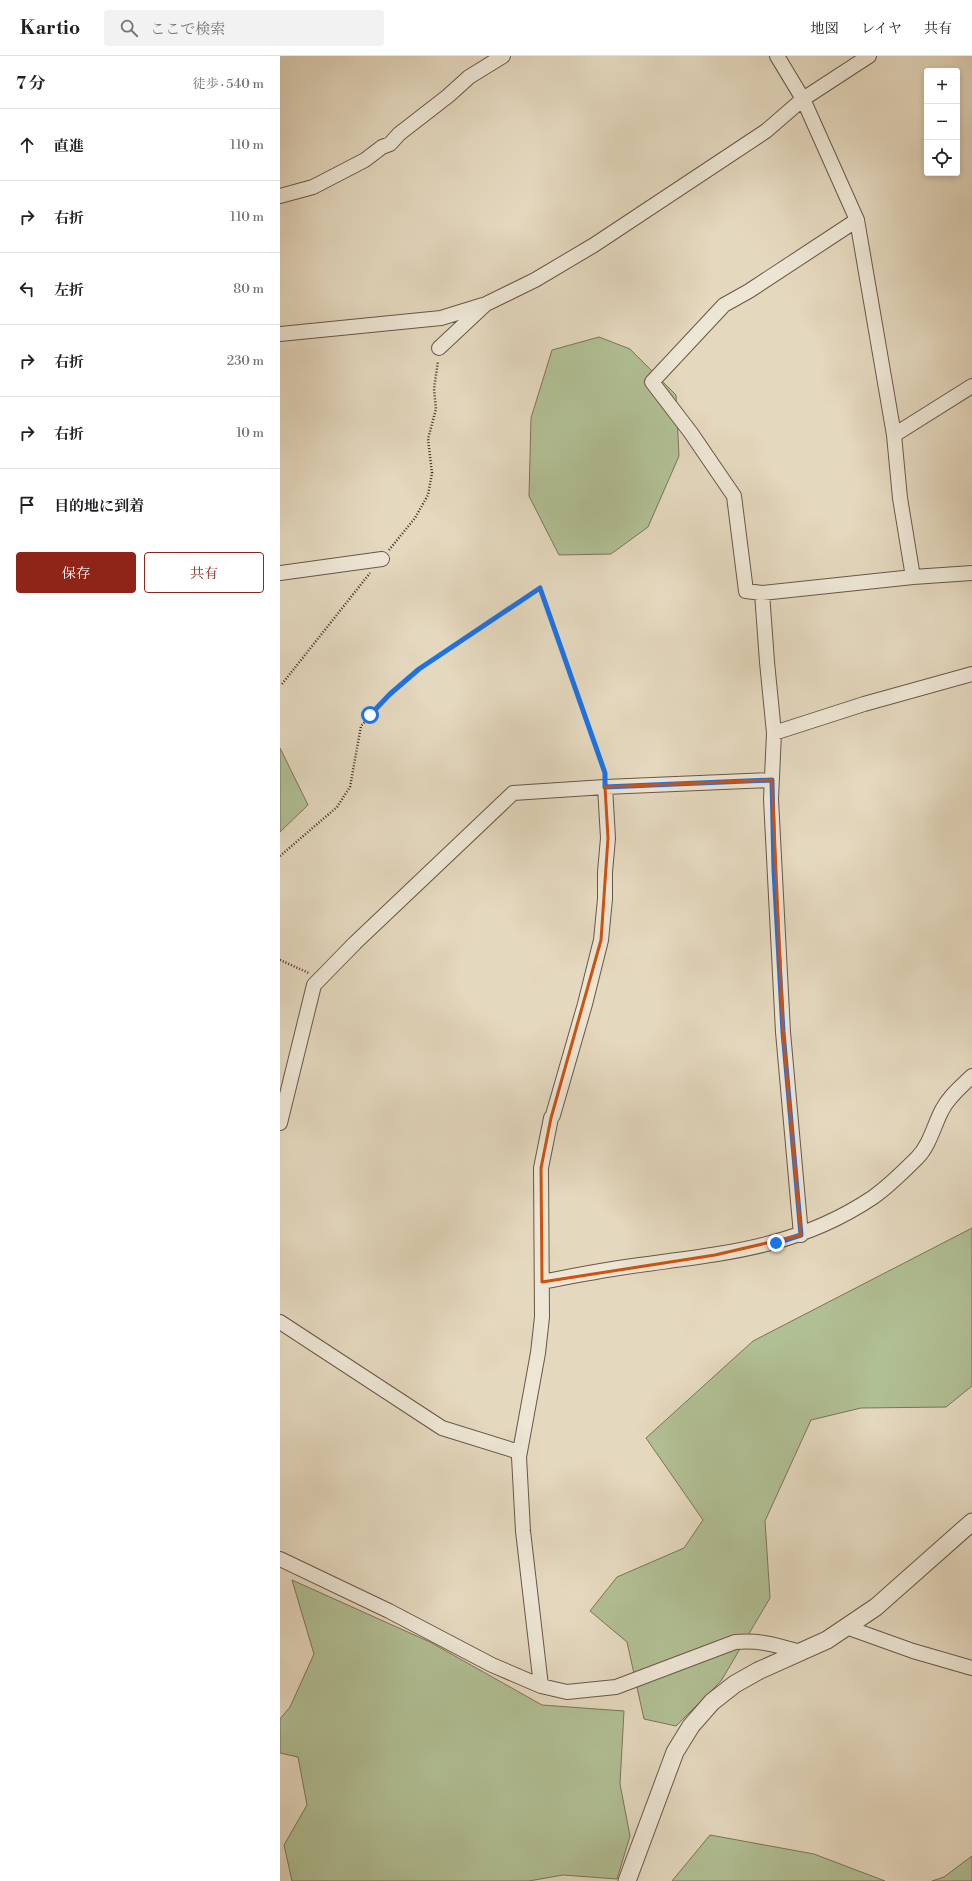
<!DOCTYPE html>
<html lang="ja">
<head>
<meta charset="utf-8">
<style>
  :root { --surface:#fff; --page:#f2f2f2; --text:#202124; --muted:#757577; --line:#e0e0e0; --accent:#8f2418 }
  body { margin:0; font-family:"Libre Bodoni","Noto Serif JP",serif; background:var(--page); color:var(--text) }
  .controls { position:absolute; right:12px; top:12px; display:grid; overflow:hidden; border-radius:4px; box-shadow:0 2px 6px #0003 }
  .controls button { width:36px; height:36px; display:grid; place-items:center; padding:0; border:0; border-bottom:1px solid var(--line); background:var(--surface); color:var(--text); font:20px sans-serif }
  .stop { position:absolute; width:12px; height:12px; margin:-9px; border:3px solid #1a73e8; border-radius:50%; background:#fff }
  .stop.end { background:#1a73e8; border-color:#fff; box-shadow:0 1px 4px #0008 }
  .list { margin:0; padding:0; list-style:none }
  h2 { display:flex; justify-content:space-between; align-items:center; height:52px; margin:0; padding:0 16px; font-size:17px }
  h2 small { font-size:13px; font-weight:400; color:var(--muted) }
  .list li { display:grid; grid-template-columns:26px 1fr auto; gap:12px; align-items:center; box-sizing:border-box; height:72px; padding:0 16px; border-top:1px solid var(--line) }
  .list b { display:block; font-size:15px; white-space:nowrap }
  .list em { font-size:13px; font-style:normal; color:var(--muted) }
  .actions { display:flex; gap:8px; padding:12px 16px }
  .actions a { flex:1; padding:9px 0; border:1px solid var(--accent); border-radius:4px; text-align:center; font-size:14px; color:var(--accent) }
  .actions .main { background:var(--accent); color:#fff }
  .icon { flex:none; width:22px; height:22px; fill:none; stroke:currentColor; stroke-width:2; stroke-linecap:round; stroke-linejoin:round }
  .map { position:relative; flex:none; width:692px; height:1825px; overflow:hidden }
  header { display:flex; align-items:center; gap:24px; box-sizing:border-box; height:56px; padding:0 20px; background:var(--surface); border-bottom:1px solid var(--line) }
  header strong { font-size:19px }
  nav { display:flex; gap:22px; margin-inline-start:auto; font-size:14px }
  .search { width:280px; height:36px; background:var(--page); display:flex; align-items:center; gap:10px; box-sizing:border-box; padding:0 14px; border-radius:4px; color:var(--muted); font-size:15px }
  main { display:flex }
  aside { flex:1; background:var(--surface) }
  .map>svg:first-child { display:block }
  .green { fill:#b1bf94; stroke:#7a745a }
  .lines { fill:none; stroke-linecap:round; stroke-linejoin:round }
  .minor-casing { stroke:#6b5647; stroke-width:16 }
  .tertiary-casing { stroke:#6b5647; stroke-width:19 }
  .path { stroke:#432a1f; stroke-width:2.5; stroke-dasharray:1 2; stroke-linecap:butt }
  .minor { stroke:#ede6d5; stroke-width:14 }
  .tertiary { stroke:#ede6d5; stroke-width:17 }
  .route { stroke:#1a73e8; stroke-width:5 }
  .marked { fill:none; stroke:#cf520f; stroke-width:3; stroke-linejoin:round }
</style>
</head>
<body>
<header>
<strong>Kartio</strong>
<div class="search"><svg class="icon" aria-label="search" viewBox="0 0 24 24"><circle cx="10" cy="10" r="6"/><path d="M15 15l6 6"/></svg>ここで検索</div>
<nav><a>地図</a><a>レイヤ</a><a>共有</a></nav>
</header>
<main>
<aside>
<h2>7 分<small>徒歩 · 540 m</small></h2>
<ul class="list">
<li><svg class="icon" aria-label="ahead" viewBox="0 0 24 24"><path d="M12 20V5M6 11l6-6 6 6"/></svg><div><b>直進</b></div><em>110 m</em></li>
<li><svg class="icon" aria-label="right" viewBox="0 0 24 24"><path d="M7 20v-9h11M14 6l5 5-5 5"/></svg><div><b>右折</b></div><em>110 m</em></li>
<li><svg class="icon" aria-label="left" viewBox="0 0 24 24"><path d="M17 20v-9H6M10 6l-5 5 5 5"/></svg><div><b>左折</b></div><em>80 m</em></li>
<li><svg class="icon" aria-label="right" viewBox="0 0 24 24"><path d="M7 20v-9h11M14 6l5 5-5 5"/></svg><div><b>右折</b></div><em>230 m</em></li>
<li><svg class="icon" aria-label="right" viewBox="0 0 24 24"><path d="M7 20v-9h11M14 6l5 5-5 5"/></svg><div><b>右折</b></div><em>10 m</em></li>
<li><svg class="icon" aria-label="arrive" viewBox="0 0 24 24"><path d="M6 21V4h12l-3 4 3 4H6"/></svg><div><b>目的地に到着</b></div></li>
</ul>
<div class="actions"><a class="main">保存</a><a>共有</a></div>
</aside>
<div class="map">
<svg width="692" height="1825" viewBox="0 0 692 1825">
  <rect width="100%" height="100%" fill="#e4d8be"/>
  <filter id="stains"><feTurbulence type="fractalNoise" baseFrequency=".005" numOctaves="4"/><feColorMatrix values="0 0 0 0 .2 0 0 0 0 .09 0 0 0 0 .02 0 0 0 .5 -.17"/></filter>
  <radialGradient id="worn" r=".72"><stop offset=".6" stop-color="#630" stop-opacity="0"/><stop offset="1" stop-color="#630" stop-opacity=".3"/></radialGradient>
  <path class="green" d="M319,281L350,293L396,339L399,400L368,471L331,498L279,499L249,440L251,362L272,294Z
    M0,692L28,749L0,776Z
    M692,1172V1330L666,1351L581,1352L531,1364L485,1465L490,1542L441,1625L396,1670L364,1663L347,1586L310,1555L337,1521L404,1492L423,1464L366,1382L473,1285Z
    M12,1524L150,1586L262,1649L344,1655L340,1728L350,1780L337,1823L283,1819L249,1825H12L4,1789L27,1749L18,1701L0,1697V1663L10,1651L34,1598Z
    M430,1779L534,1798L605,1825H392Z
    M692,1800V1825H652L664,1821Z"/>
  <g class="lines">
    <g class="minor-casing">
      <path id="minor" d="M497,0L523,43L577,164L614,379L620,442L633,521
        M0,140L33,131L85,104L102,91L110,88L119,78L168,40L189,21L223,0
        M577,164L469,235L444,249L372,326L411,377L454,440L466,535L482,537L633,521L692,517
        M0,278L161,262L203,249
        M159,292L206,248L255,224L314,189L486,75L523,43L589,0
        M614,379L692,330
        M0,517L102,503
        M482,537L487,606L494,677L491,743L503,976L521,1179
        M494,677L584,648L692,618
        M0,1067L34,929L75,887L233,737L325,731L492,724
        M262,1226C287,1221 313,1216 339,1212C431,1198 511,1196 592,1142C608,1131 624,1115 637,1102C650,1089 654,1069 662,1054C669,1040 682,1030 692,1020
        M0,1266L162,1372L239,1396
        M0,1503L109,1555L212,1609L261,1630L287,1636L336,1631L455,1586C481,1584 496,1589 520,1596
        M566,1571L633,1595L692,1612
        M261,1630L243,1475L239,1401L258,1297L262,1261L261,1112L271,1062L273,1059L305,948L321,884L325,843V816L328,782L325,731"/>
    </g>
    <g class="tertiary-casing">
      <path id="tertiary" d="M347,1825L395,1696L411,1670L432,1646L455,1628L478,1615L547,1584L596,1551L692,1466"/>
    </g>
    <path class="path" d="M109,494L135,462L148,439L152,417L148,383L156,353L154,333L158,305
      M2,628L90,517
      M0,800L57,751L70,731L81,670L110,638L139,613L260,532L325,718
      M0,904L29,917"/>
    <use href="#minor" class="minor"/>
    <use href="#tertiary" class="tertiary"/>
  </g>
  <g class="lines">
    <path class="route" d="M90,659L110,638L139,613L260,532L325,717V731L492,724L494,814L503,976L521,1179L496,1187"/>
  </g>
  <path class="marked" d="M492,724L503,976L521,1179L435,1199L262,1226L261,1112L271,1062L321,884L328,782L325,731Z"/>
  <rect width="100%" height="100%" filter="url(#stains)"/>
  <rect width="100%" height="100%" fill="url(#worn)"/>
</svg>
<div class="controls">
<button>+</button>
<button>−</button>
<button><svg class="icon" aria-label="locate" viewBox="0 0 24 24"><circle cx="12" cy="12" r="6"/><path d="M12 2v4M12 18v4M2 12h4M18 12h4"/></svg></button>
</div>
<div class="stop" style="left:90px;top:659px"></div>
<div class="stop end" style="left:496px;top:1187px"></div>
</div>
</main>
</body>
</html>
